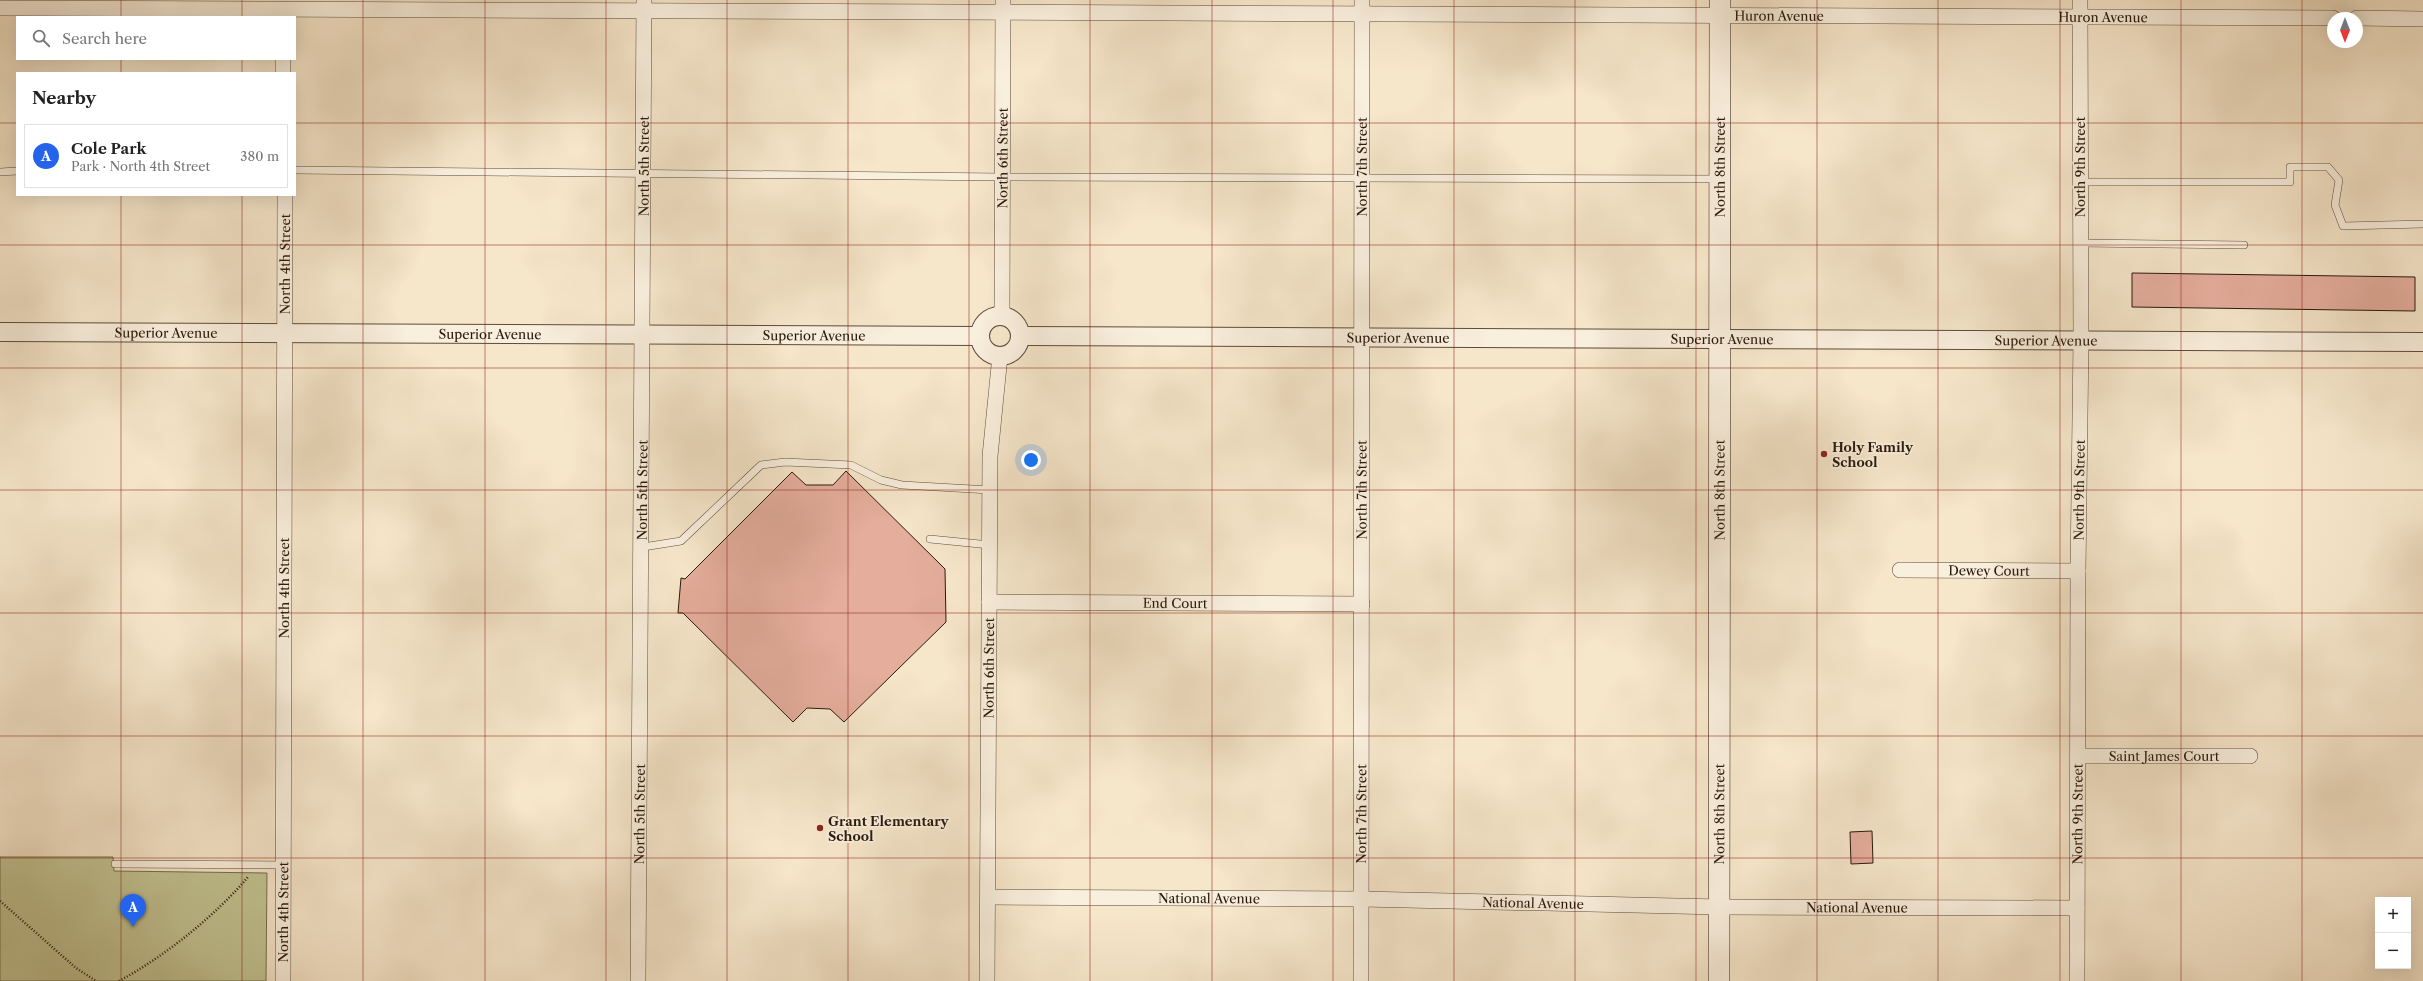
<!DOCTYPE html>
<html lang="en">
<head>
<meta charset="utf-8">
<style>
  :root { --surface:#fff; --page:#f2f2f2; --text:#222; --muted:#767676; --line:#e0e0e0; --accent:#2563eb }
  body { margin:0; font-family:"Libre Caslon Text",serif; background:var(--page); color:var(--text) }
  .controls { position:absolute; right:12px; bottom:12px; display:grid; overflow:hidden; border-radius:0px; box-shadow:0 4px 16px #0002 }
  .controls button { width:36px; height:36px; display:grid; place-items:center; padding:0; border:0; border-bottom:1px solid var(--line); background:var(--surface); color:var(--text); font:20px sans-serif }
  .compass { position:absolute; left:2327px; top:12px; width:36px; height:36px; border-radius:50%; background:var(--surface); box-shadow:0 4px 16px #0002; rotate:180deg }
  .you { position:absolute; left:1031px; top:460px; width:14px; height:14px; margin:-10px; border:3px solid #fff; border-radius:50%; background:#1a73e8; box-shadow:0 0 0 6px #1a73e833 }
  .badge { display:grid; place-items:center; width:26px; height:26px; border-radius:50%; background:var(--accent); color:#fff; font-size:13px; font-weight:700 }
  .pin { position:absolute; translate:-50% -33px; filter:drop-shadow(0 1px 2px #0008) }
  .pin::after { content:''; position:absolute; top:21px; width:14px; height:12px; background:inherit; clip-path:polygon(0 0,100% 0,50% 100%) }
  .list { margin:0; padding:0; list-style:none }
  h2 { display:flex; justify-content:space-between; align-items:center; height:52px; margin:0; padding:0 16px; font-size:17px }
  h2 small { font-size:13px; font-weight:400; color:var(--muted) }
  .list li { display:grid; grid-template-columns:26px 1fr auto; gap:12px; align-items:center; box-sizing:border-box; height:64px; margin:0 8px 8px; padding:0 8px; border:1px solid var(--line); border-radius:0px }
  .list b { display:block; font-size:15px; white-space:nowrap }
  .list p { margin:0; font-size:13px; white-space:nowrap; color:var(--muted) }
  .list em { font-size:13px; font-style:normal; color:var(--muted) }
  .icon { flex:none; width:22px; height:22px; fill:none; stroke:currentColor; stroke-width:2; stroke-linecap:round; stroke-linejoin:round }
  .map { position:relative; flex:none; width:2423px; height:981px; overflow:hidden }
  .search { position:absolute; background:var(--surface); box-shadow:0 4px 16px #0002; left:16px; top:16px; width:280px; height:44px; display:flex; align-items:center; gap:10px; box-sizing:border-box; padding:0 14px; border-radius:0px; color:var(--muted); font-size:15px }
  .panel { position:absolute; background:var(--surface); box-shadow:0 4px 16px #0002; left:16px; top:72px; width:280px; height:124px; border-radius:0px }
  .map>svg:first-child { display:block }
  .green { fill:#c2c392; stroke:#766e4e }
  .building { fill:#e4ad9c; stroke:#2a190b }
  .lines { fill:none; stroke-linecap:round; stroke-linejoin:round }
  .service-casing { stroke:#5d4c3b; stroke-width:8 }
  .minor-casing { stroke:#5d4c3b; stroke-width:16 }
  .tertiary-casing { stroke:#5d4c3b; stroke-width:20 }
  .secondary-casing { stroke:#2a190b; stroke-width:22 }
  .path { stroke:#2a190b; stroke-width:2.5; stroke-dasharray:1 2; stroke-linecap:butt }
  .service { stroke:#f9efdd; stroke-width:7 }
  .minor { stroke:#f9efdd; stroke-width:15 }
  .tertiary { stroke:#f9efdd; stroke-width:18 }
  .secondary { stroke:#f9efdd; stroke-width:21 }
  .grid { fill:none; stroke:#8f2418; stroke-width:1; stroke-opacity:0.55 }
  .poi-dot { fill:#8f2418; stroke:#f9efdd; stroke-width:1.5 }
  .labels { text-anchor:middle; stroke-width:3.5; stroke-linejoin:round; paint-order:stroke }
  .street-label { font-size:13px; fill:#2a190b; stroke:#f9efdd }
  .poi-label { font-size:13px; font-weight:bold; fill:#2a190b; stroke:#f9efdd; text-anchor:start }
</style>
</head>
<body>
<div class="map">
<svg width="2423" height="981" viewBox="0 0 2423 981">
  <rect width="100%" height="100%" fill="#f6e6ca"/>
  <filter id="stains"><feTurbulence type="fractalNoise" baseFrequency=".005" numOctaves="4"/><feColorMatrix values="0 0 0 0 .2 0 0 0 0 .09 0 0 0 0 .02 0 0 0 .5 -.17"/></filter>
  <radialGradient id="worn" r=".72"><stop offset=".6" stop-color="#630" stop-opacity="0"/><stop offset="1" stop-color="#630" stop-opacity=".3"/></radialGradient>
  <path class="green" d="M0,857H113L114,871L267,873L266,981H0Z"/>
  <path class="building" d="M2132,273L2415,277V311L2132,307Z
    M846,471L945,569L946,622L844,722L830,709L807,708L793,722L683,613H678L681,578L685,579L792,472L806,485H833Z
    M1872,831L1873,863L1851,864L1850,832Z"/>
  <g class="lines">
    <g class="service-casing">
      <path id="service" d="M295,170L1003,177L1719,179
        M0,172L17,171
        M2080,182H2290V167H2328L2339,180L2335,205L2343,226L2423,224
        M2081,243L2244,245
        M930,539L990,545
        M643,547L681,541L761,465L785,462L851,465L881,480L902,485L990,490
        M115,864L283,865"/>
    </g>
    <g class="minor-casing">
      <g id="minor">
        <path id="s1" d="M0,8L2333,18"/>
        <path d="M2357,18L2423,19"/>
        <path d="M283,59V73"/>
        <path id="s2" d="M1002,316L1003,0"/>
        <path id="s3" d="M1900,570L2078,571"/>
        <path id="s4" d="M989,602L1362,604"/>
        <path id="s5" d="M2078,756H2250"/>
        <path id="s6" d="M989,897L1362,899L1720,907L2077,908"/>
        <path id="s7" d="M283,981L285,195"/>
        <path id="s8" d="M638,981C641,654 644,327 644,0"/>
        <path id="s9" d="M987,981L990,456L1000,356"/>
        <path id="s10" d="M1361,981L1362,0"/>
        <path id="s11" d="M2077,981L2078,571L2081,340L2080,0"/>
      </g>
    </g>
    <g class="tertiary-casing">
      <g id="tertiary">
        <circle cx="1000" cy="336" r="20"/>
        <path id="s12" d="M0,332L980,336"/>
        <path id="s13" d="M1020,336L2423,342"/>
      </g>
    </g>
    <g class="secondary-casing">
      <g id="secondary">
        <path id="s14" d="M1719,981L1720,0"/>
      </g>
    </g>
    <path class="path" d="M0,901L76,968L96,981
      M119,981C164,957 215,916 248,877"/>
    <use href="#service" class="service"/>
    <use href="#minor" class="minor"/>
    <use href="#tertiary" class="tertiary"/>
    <use href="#secondary" class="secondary"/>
  </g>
  <path class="grid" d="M121,0V17M242,0V17M363,0V981M485,0V981M606,0V981M727,0V981M848,0V981M969,0V981M1090,0V981M1212,0V981M1333,0V981M1454,0V981M1575,0V981M1696,0V981M1817,0V981M1938,0V981M2060,0V981M2181,0V981M2302,0V981M121,59V73M242,59V73M0,123H17M295,123H2423M121,195V981M242,195V981M0,245H2423M0,368H2423M0,490H2423M0,613H2423M0,736H2423M0,858H2423"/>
  <g class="poi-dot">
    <circle cx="1824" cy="454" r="4"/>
    <circle cx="820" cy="828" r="4"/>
  </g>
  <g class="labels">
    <g class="street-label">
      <text dy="5" stroke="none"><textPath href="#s1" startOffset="1779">Huron Avenue</textPath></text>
      <text dy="5" stroke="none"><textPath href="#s1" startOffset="2103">Huron Avenue</textPath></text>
      <text dy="5" stroke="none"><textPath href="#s2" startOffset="158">North 6th Street</textPath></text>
      <text dy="5" stroke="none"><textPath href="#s8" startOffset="815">North 5th Street</textPath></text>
      <text dy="5" stroke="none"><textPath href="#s10" startOffset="814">North 7th Street</textPath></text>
      <text dy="5" stroke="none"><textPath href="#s14" startOffset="814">North 8th Street</textPath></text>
      <text transform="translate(2080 167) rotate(-90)" y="5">North 9th Street</text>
      <text dy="5" stroke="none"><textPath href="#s7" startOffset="717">North 4th Street</textPath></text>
      <text dy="5" stroke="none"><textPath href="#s12" startOffset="166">Superior Avenue</textPath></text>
      <text dy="5" stroke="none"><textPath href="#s12" startOffset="490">Superior Avenue</textPath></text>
      <text dy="5" stroke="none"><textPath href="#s12" startOffset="814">Superior Avenue</textPath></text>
      <text dy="5" stroke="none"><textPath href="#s13" startOffset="378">Superior Avenue</textPath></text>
      <text dy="5" stroke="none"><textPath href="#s13" startOffset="702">Superior Avenue</textPath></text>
      <text dy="5" stroke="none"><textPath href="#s13" startOffset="1026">Superior Avenue</textPath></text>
      <text dy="5" stroke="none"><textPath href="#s10" startOffset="491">North 7th Street</textPath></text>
      <text dy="5" stroke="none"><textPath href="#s14" startOffset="491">North 8th Street</textPath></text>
      <text dy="5" stroke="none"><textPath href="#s11" startOffset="491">North 9th Street</textPath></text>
      <text dy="5" stroke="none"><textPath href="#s8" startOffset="491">North 5th Street</textPath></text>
      <text dy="5" stroke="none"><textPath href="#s3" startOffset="89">Dewey Court</textPath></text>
      <text dy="5" stroke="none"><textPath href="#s7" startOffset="393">North 4th Street</textPath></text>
      <text dy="5" stroke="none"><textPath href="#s4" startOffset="186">End Court</textPath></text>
      <text dy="5" stroke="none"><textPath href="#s9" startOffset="313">North 6th Street</textPath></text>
      <text dy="5" stroke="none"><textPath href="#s5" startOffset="86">Saint James Court</textPath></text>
      <text dy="5" stroke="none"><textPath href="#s8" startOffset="167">North 5th Street</textPath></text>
      <text dy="5" stroke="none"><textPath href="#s10" startOffset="167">North 7th Street</textPath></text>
      <text dy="5" stroke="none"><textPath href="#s14" startOffset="167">North 8th Street</textPath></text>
      <text dy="5" stroke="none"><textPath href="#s11" startOffset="167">North 9th Street</textPath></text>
      <text dy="5" stroke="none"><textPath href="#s6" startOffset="220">National Avenue</textPath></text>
      <text dy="5" stroke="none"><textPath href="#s6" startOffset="544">National Avenue</textPath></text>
      <text dy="5" stroke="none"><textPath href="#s6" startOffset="868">National Avenue</textPath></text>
      <text dy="5" stroke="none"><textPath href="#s7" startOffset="69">North 4th Street</textPath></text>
    </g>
    <g class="poi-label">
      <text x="1832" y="452">Holy Family<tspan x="1832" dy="15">School</tspan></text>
      <text x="828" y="826">Grant Elementary<tspan x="828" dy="15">School</tspan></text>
    </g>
  </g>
  <rect width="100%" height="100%" filter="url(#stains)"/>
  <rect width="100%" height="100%" fill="url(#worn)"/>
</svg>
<div class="controls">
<button>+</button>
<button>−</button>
</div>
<svg class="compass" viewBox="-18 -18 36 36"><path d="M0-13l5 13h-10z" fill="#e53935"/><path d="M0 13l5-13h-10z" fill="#767676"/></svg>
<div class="you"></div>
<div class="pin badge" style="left:133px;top:927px">A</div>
<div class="search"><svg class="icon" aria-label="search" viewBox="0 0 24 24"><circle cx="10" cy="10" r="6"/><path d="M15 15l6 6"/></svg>Search here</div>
<section class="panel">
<h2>Nearby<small></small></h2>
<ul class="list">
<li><span class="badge">A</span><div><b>Cole Park</b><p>Park · North 4th Street</p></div><em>380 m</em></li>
</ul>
</section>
</div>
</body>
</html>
